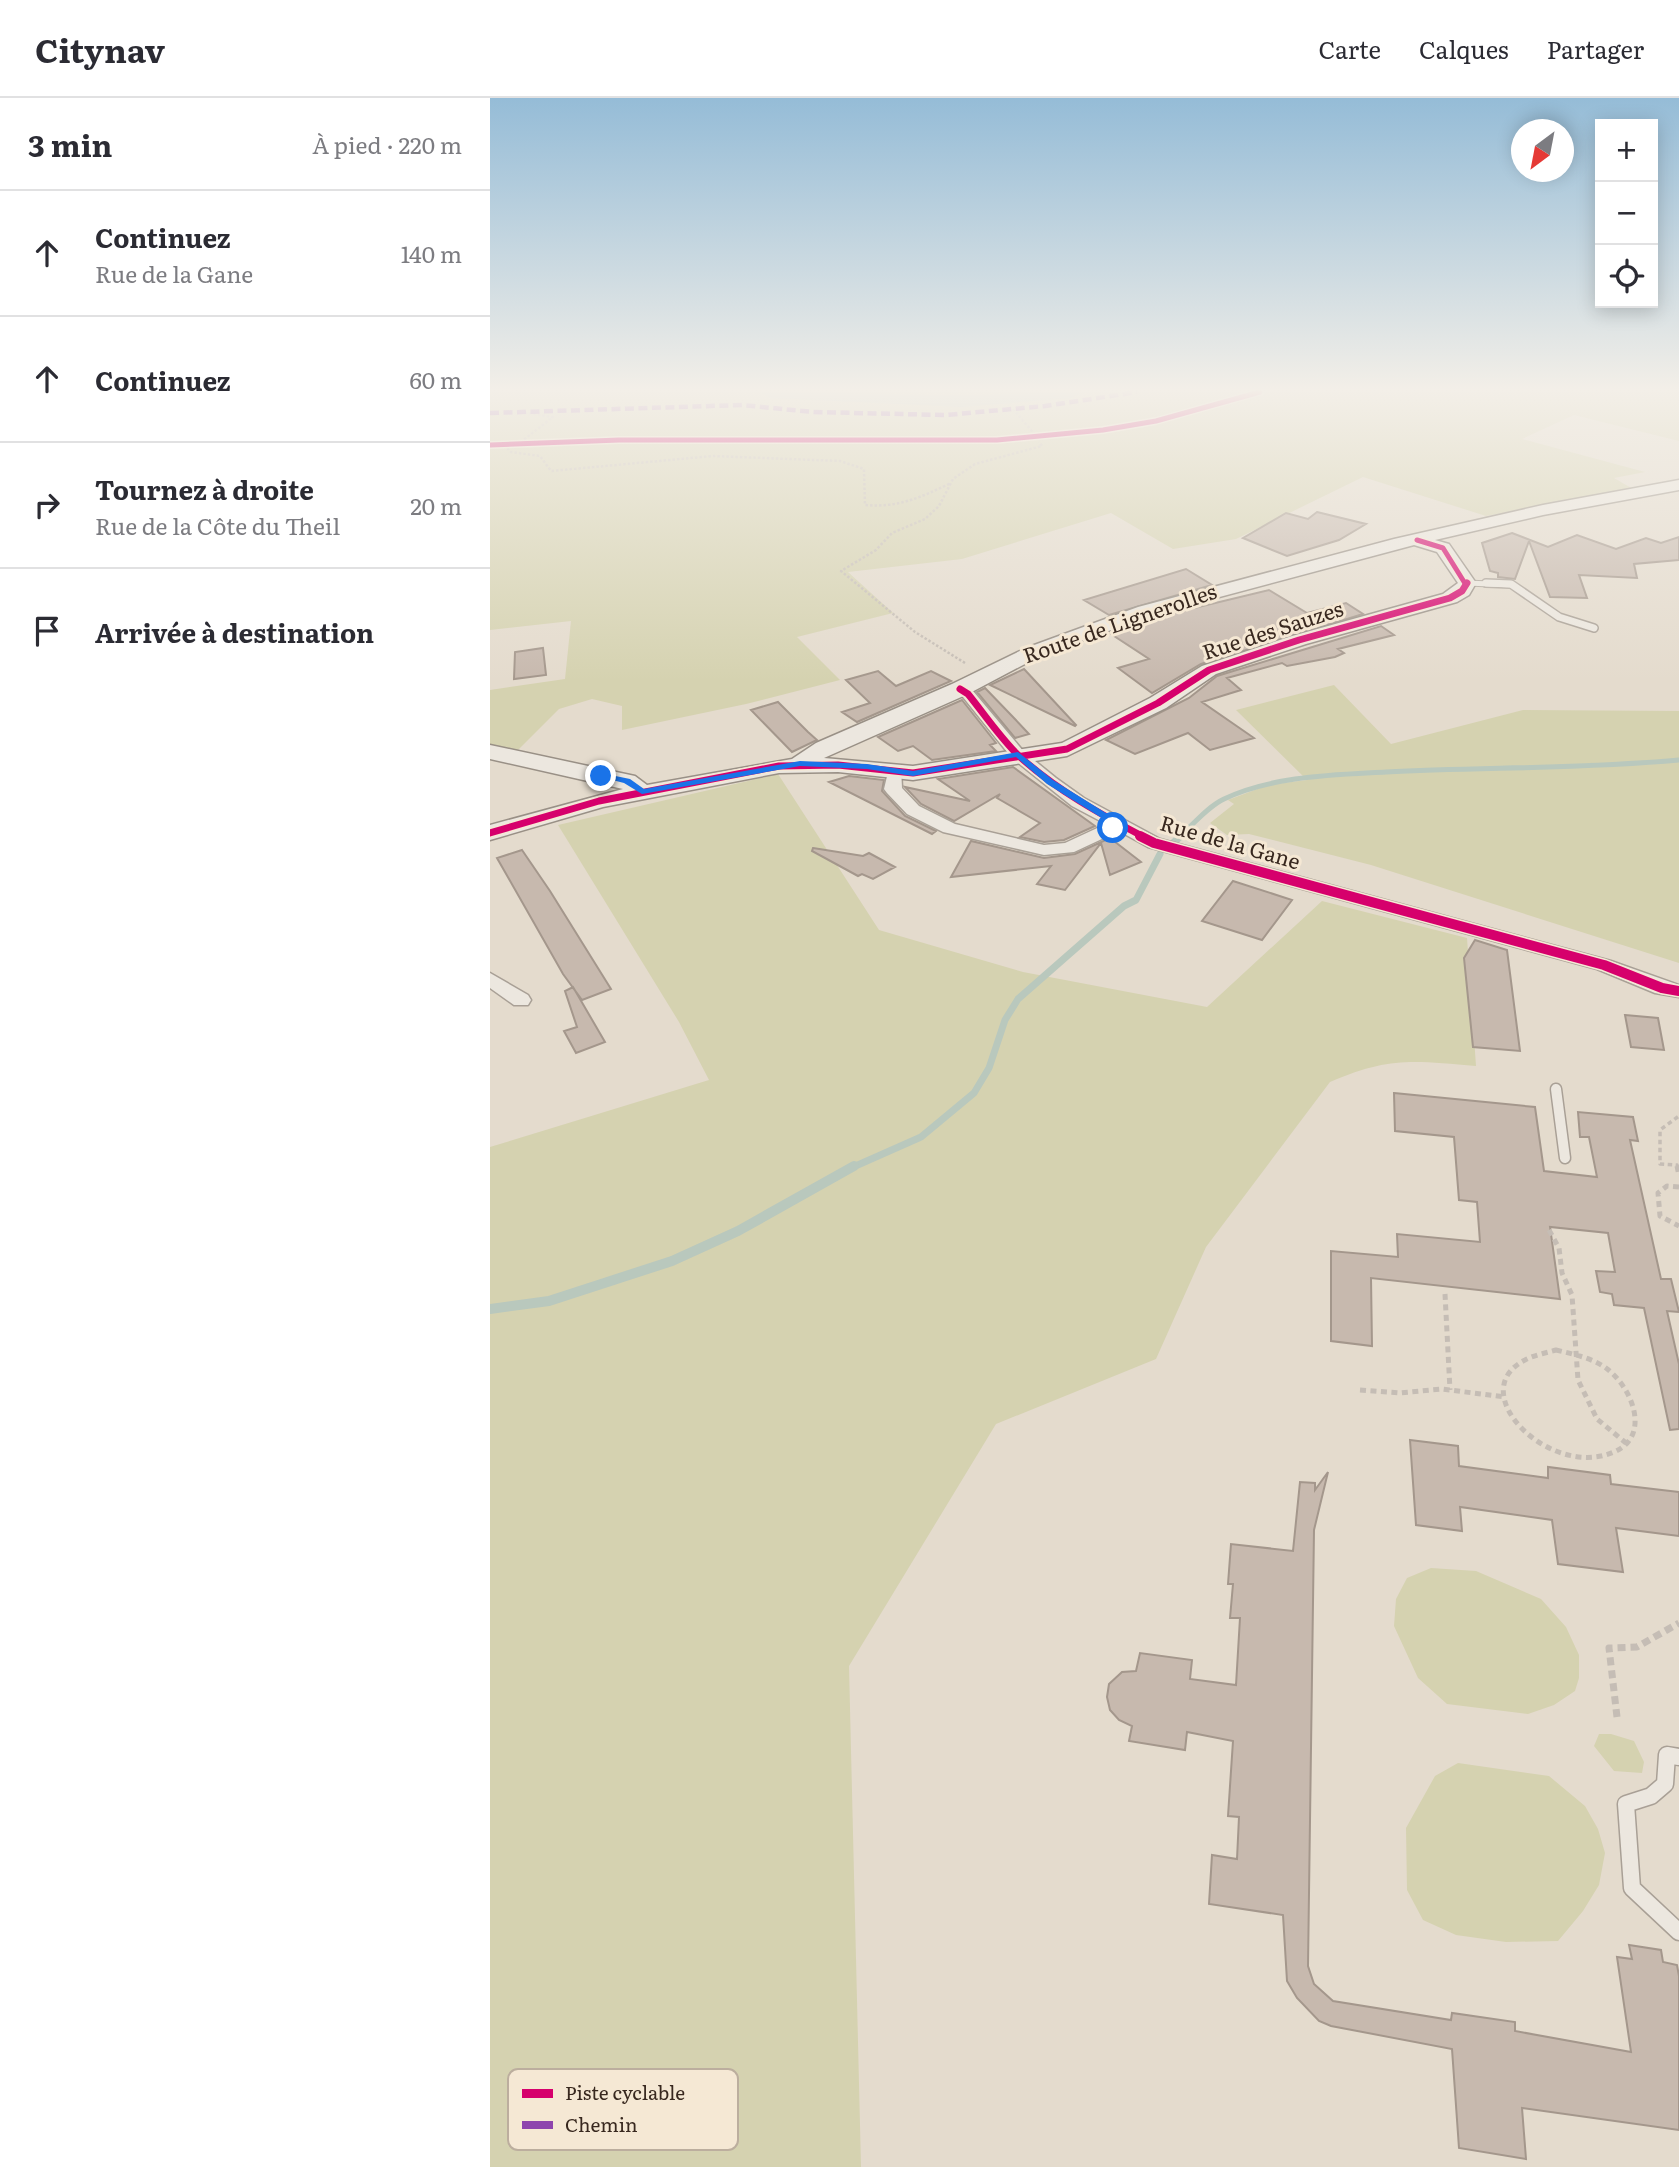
<!DOCTYPE html>
<html lang="fr">
<head>
<meta charset="utf-8">
<style>
  :root { --surface:#fff; --page:#f7f7f7; --text:#2b2b33; --muted:#7c7c81; --line:#e1e1e2 }
  body { margin:0; font-family:Literata,serif; background:var(--page); color:var(--text) }
  .controls { position:absolute; right:21px; top:21px; display:grid; overflow:hidden; border-radius:0px; box-shadow:0 4px 18px #0003 }
  .controls button { width:63px; height:63px; display:grid; place-items:center; padding:0; border:0; border-bottom:2px solid var(--line); background:var(--surface); color:var(--text); font:35px sans-serif }
  .compass { position:absolute; left:1021px; top:21px; width:63px; height:63px; border-radius:50%; background:var(--surface); box-shadow:0 4px 18px #0003; rotate:212deg }
  .stop { position:absolute; width:21px; height:21px; margin:-16px; border:5px solid #1a73e8; border-radius:50%; background:#fff }
  .stop.end { background:#1a73e8; border-color:#fff; box-shadow:0 2px 7px #0008 }
  .list { margin:0; padding:0; list-style:none }
  h2 { display:flex; justify-content:space-between; align-items:center; height:91px; margin:0; padding:0 28px; font-size:30px }
  h2 small { font-size:23px; font-weight:400; color:var(--muted) }
  .list li { display:grid; grid-template-columns:46px 1fr auto; gap:21px; align-items:center; box-sizing:border-box; height:126px; padding:0 28px; border-top:2px solid var(--line) }
  .list b { display:block; font-size:26px; white-space:nowrap }
  .list p { margin:0; font-size:23px; white-space:nowrap; color:var(--muted) }
  .list em { font-size:23px; font-style:normal; color:var(--muted) }
  .icon { flex:none; width:38px; height:38px; fill:none; stroke:currentColor; stroke-width:2; stroke-linecap:round; stroke-linejoin:round }
  .map { position:relative; flex:none; width:1189px; height:2069px; overflow:hidden }
  header { display:flex; align-items:center; gap:42px; box-sizing:border-box; height:98px; padding:0 35px; background:var(--surface); border-bottom:2px solid var(--line) }
  header strong { font-size:33px }
  nav { display:flex; gap:38px; margin-inline-start:auto; font-size:24px }
  main { display:flex }
  aside { flex:1; background:var(--surface) }
  .map>svg:first-child { display:block }
  .green { fill:#d5d2b0 }
  .lines { fill:none; stroke-linecap:round; stroke-linejoin:round }
  .stream-far2 { stroke:#b9c8bd; stroke-width:5 }
  .stream-far1 { stroke:#b9c8bd; stroke-width:7 }
  .stream { stroke:#b9c8bd; stroke-width:10 }
  .river { fill:#b9c8bd; fill-rule:evenodd }
  .building { fill:#c7b9ae; stroke:#a4978c; stroke-width:2 }
  .lane-far3-casing { stroke:#a9a096; stroke-width:7 }
  .lane-far2-casing { stroke:#a9a096; stroke-width:10 }
  .lane-far1-casing { stroke:#a9a096; stroke-width:13 }
  .lane-casing { stroke:#a9a096; stroke-width:19 }
  .street-casing { stroke:#a9a096; stroke-width:3 }
  .secondary-casing { stroke:#999086; stroke-width:3 }
  .path-far3 { stroke:#c5bdb5; stroke-width:2.5; stroke-dasharray:2.5 2; stroke-linecap:butt }
  .path-far2 { stroke:#c5bdb5; stroke-width:3.5; stroke-dasharray:4.5 3.5; stroke-linecap:butt }
  .path-far1 { stroke:#c5bdb5; stroke-width:5; stroke-dasharray:6 4.5; stroke-linecap:butt }
  .path { stroke:#c5bdb5; stroke-width:7; stroke-dasharray:8 5; stroke-linecap:butt }
  .lane-far3 { stroke:#ece7df; stroke-width:5 }
  .lane-far2 { stroke:#ece7df; stroke-width:7 }
  .lane-far1 { stroke:#ece7df; stroke-width:10 }
  .lane { stroke:#ece7df; stroke-width:16 }
  .street { fill:#ece7df; fill-rule:evenodd }
  .secondary { fill:#ece7df; fill-rule:evenodd }
  .quiet { stroke:#8e44ad; stroke-width:4.5; stroke-dasharray:9 4.5; stroke-linecap:butt }
  .cycleway-far2-casing { stroke:#f5e8d4; stroke-width:8 }
  .cycleway-far1-casing { stroke:#f5e8d4; stroke-width:10 }
  .cycleway-casing { stroke:#f5e8d4; stroke-width:13 }
  .cycleway-far2 { stroke:#d6006c; stroke-width:5 }
  .cycleway-far1 { stroke:#d6006c; stroke-width:7 }
  .cycleway { stroke:#d6006c; stroke-width:10 }
  .route { fill:#1a73e8 }
  .labels { text-anchor:middle; stroke-width:6; stroke-linejoin:round; paint-order:stroke }
  .far-street-label { font-size:21px; fill:#38281f; stroke:#f5e8d4 }
  .key { fill:#f5e8d4; stroke:#bcae9e; stroke-width:2 }
  .key-label { font-size:19px; fill:#38281f }
</style>
</head>
<body>
<header>
<strong>Citynav</strong>
<nav><a>Carte</a><a>Calques</a><a>Partager</a></nav>
</header>
<main>
<aside>
<h2>3 min<small>À pied · 220 m</small></h2>
<ul class="list">
<li><svg class="icon" aria-label="ahead" viewBox="0 0 24 24"><path d="M12 20V5M6 11l6-6 6 6"/></svg><div><b>Continuez</b><p>Rue de la Gane</p></div><em>140 m</em></li>
<li><svg class="icon" aria-label="ahead" viewBox="0 0 24 24"><path d="M12 20V5M6 11l6-6 6 6"/></svg><div><b>Continuez</b></div><em>60 m</em></li>
<li><svg class="icon" aria-label="right" viewBox="0 0 24 24"><path d="M7 20v-9h11M14 6l5 5-5 5"/></svg><div><b>Tournez à droite</b><p>Rue de la Côte du Theil</p></div><em>20 m</em></li>
<li><svg class="icon" aria-label="arrive" viewBox="0 0 24 24"><path d="M6 21V4h12l-3 4 3 4H6"/></svg><div><b>Arrivée à destination</b></div></li>
</ul>
</aside>
<div class="map">
<svg width="1189" height="2069" viewBox="0 0 1189 2069">
  <rect width="100%" height="100%" fill="#e4dbcd"/>
  <path class="green" d="M0,294H1189V343L1084,317L1032,341L1155,374L1124,380L1143,391L996,418L873,379L746,441L683,451L621,415L472,461L358,474L403,515L307,539L350,582L256,606L132,632V608L102,601L69,611L26,654L0,648V592L75,581L81,523L0,532Z
    M844,587L901,646L1033,612L1189,613V865L881,767L759,736L737,737L720,725L744,706L738,702L778,687L817,682L746,612Z
    M288,676L389,832L533,874L717,909L832,803L977,840L986,968C924,963 900,958 840,984L716,1149L666,1261L506,1326L359,1568L371,2069H0V1049L219,982L189,924L68,727Z
    M941,1470L986,1473L1051,1501L1076,1529L1089,1557V1580L1085,1593L1064,1607L1038,1616L957,1606L928,1580L904,1528L906,1501L917,1480Z
    M1109,1636H1121L1144,1643L1154,1664L1152,1675L1124,1673L1104,1648Z
    M968,1665L1059,1678L1095,1708L1108,1731L1115,1755L1109,1787L1093,1813L1068,1843L1016,1844L966,1837L933,1822L917,1792L916,1730L945,1678Z"/>
  <g class="lines">
    <path class="stream-far2" d="M689,739C703,727 717,709 734,701C782,678 843,677 896,674C994,669 1091,671 1189,662"/>
    <path class="stream-far1" d="M684,744L691,738
      M361,1070L431,1039L484,995L499,970L515,922L528,901L634,808L646,802L670,756"/>
    <path class="stream" d="M0,1211L59,1203L182,1163L248,1133L364,1068"/>
    <path class="river" d="M270,294L472,297L592,294L582,300L472,309L280,300Z"/>
  </g>
  <path class="building" d="M827,414L876,426L849,442L797,458L753,440L796,415L818,421Z
    M1022,435L1058,449L1087,437L1126,451L1156,440L1171,445L1189,439V462L1144,466L1147,480L1089,477L1097,500L1060,499L1039,443L1025,481L1008,479V475L1000,473L992,445Z
    M696,471L722,487L619,517L594,502Z
    M779,492L817,515L856,505L873,516L711,566L662,595L628,570L659,561L621,536L663,520Z
    M891,528L904,537L848,551L854,555L845,559L797,568L792,565L737,580L751,592L712,604L764,640L720,652L698,635L645,656L616,642L699,600L727,578Z
    M53,550L56,577L24,581L25,554Z
    M534,571L586,627L585,628L500,587Z
    M388,573L406,588L441,573L461,583L367,624L352,614L380,605L356,582Z
    M495,590L523,619L539,636L525,640L487,594Z
    M472,602L506,645L500,647L506,653L442,662L423,648L408,653L388,639Z
    M288,604L318,634L327,642L302,654L261,612Z
    M523,669L605,728L574,742L554,744L530,739L550,725L507,700L510,696L464,723L431,706L415,689L480,703L448,681Z
    M359,678L394,682L392,693L415,718L446,733L442,736L339,684Z
    M620,740L651,764L620,777L611,745L575,792L547,786L561,768L461,779L481,743L554,760L585,756Z
    M323,750L373,758L379,755L405,769L383,781L372,776L368,778L322,753Z
    M32,752L60,793L121,891L92,902L73,876L7,760Z
    M743,783L802,802L772,842L712,823Z
    M985,842L1017,852L1030,953L983,949L974,860Z
    M83,889L115,944L86,955L74,933L87,929L75,893Z
    M1135,917L1168,920L1174,952L1141,949Z
    M904,995L1045,1009L1054,1073L1107,1079L1099,1039H1090L1088,1014L1143,1019L1148,1043L1140,1042L1171,1181H1181L1189,1214L1177,1213L1189,1266V1331L1180,1332L1154,1210L1124,1207L1122,1196L1110,1194L1106,1173L1125,1174L1118,1135L1060,1129L1070,1201L881,1180L882,1248L841,1243V1153L908,1159L907,1136L990,1144L987,1104L969,1102L964,1039L905,1033Z
    M920,1342L968,1348L969,1368L1058,1380V1369L1120,1377L1121,1386L1189,1394V1438L1126,1430L1133,1474L1068,1466L1062,1422L970,1409L972,1433L926,1427Z
    M838,1374L824,1432L818,1868L824,1886L843,1903L961,1922L962,1915L1025,1924V1933L1141,1954L1127,1859L1142,1861L1139,1847L1171,1852L1173,1864L1187,1867L1189,1878V2032L1032,2010L1036,2061L969,2050L962,1951L841,1928L829,1923L807,1900L797,1883L793,1817L719,1806L722,1757L747,1761L749,1719L738,1718L743,1643L697,1634L695,1652L639,1643L642,1628L629,1622L620,1612L617,1599L619,1586L632,1574L646,1573L650,1555L702,1562L700,1581L746,1587L750,1520H740L743,1486H738L741,1446L803,1453L810,1384L825,1385V1392Z"/>
  <g class="lines">
    <g class="lane-far3-casing">
      <path id="lane-far3" d="M977,485L1023,487"/>
    </g>
    <g class="lane-far2-casing">
      <path id="lane-far2" d="M996,485L1021,486L1069,519L1104,530"/>
    </g>
    <g class="lane-far1-casing">
      <path id="lane-far1" d="M1066,991L1075,1060"/>
    </g>
    <g class="lane-casing">
      <path id="lane" d="M1189,1659L1177,1657L1175,1686L1161,1698L1136,1706L1142,1790L1189,1834"/>
    </g>
    <g class="street-casing">
      <path id="street" d="M470,586L483,593L534,654L566,680L594,700L670,741L1121,863L1189,887V899L1165,895L1107,871L658,749L629,733L584,754L554,757L453,734L417,716L397,695L394,691L399,670H411L412,690L429,708L465,726L554,747L575,745L616,726L582,708L522,660L473,599L465,594V588Z
        M0,875L38,897L41,902L38,907H24L0,890Z"/>
    </g>
    <g class="secondary-casing">
      <path id="secondary" d="M1189,382V392L1053,417L945,442L959,446L986,485L979,497L967,504L816,546L726,576L676,610L577,658L423,682L348,674L289,675L113,709L0,742V727L133,691L0,661V647L145,678L157,687L302,661L326,645L462,586L536,550L648,509L904,441L1053,407ZM924,447L947,454L968,485L953,496L802,538L712,568L660,600L572,645L423,668L334,660L478,596L550,558L662,517Z"/>
    </g>
    <path class="path-far3" d="M523,311L546,338
      M30,314L63,319L32,343
      M23,348L18,351L21,354L50,358L61,373L223,358L350,363L374,371L375,407C409,410 431,399 461,385
      M475,565L425,534L351,473L386,452L402,435L435,421L449,408L463,381L485,366L552,348L549,344"/>
    <path class="path-far2" d="M1188,1070L1187,1067L1170,1066V1032L1189,1018"/>
    <path class="path-far1" d="M1187,1068L1189,1078
      M1189,1089L1177,1088L1168,1095L1170,1118L1189,1128
      M1059,1132L1069,1150L1072,1175L1082,1197L1088,1282L1107,1321L1136,1345
      M955,1196L960,1292
      M1066,1252C1083,1256 1102,1260 1116,1270C1142,1289 1162,1338 1124,1354C1060,1382 972,1294 1035,1262C1044,1257 1056,1255 1066,1252Z
      M870,1292L910,1295L952,1291L1015,1299"/>
    <path class="path" d="M1127,1619L1119,1550L1147,1549L1189,1525"/>
    <use href="#lane-far3" class="lane-far3"/>
    <use href="#lane-far2" class="lane-far2"/>
    <use href="#lane-far1" class="lane-far1"/>
    <use href="#lane" class="lane"/>
    <use href="#street" class="street"/>
    <use href="#secondary" class="secondary"/>
    <path class="quiet" d="M0,315L252,307L323,314L456,317L555,308L647,294"/>
    <g class="cycleway-far2-casing">
      <path id="cycleway-far2" d="M0,347L129,342H507L613,332L666,323L770,294
        M927,442L953,450L976,487"/>
    </g>
    <g class="cycleway-far1-casing">
      <path id="cycleway-far1" d="M470,591L478,596C495,617 511,641 530,659C568,693 610,716 654,739
        M0,735L109,703L289,668L348,667L423,675L577,651L668,605L719,572L809,542L960,500L972,493L977,485"/>
    </g>
    <g class="cycleway-casing">
      <path id="cycleway" d="M650,738L664,745L1114,867L1172,890L1189,893"/>
    </g>
    <use href="#cycleway-far2" class="cycleway-far2"/>
    <use href="#cycleway-far1" class="cycleway-far1"/>
    <use href="#cycleway" class="cycleway"/>
  </g>
  <linearGradient id="sky" x2="0" y2="1"><stop stop-color="#95bcd7"/><stop offset="0.5" stop-color="#f3efe8"/><stop offset="1" stop-color="#f3efe8" stop-opacity="0"/></linearGradient>
  <rect width="1189" height="583" fill="url(#sky)"/>
  <path class="route" d="M528,654L563,682L632,725V729L620,732L623,727L557,686L526,659L423,678L377,671L310,668L152,696L134,685L107,678L111,675L140,681L154,691L310,663L377,666L423,673Z"/>
  <g class="labels">
    <g class="far-street-label">
      <text transform="translate(630 526) rotate(-19)" y="7">Route de Lignerolles</text>
      <text transform="translate(783 533) rotate(-18)" y="7">Rue des Sauzes</text>
      <text transform="translate(740 745) rotate(16)" y="7">Rue de la Gane</text>
    </g>
  </g>
  <rect x="18" y="1971" width="230" height="81" rx="10" class="key"/>
  <rect x="32" y="1991" width="31" height="9" fill="#d6006c"/>
  <rect x="32" y="2023" width="31" height="8" fill="#8e44ad"/>
  <g class="key-label">
    <text x="75" y="2002">Piste cyclable</text>
    <text x="75" y="2034">Chemin</text>
  </g>
</svg>
<div class="controls">
<button>+</button>
<button>−</button>
<button><svg class="icon" aria-label="locate" viewBox="0 0 24 24"><circle cx="12" cy="12" r="6"/><path d="M12 2v4M12 18v4M2 12h4M18 12h4"/></svg></button>
</div>
<svg class="compass" viewBox="-18 -18 36 36"><path d="M0-13l5 13h-10z" fill="#e53935"/><path d="M0 13l5-13h-10z" fill="#7c7c81"/></svg>
<div class="stop" style="left:623px;top:730px"></div>
<div class="stop end" style="left:111px;top:678px"></div>
</div>
</main>
</body>
</html>
